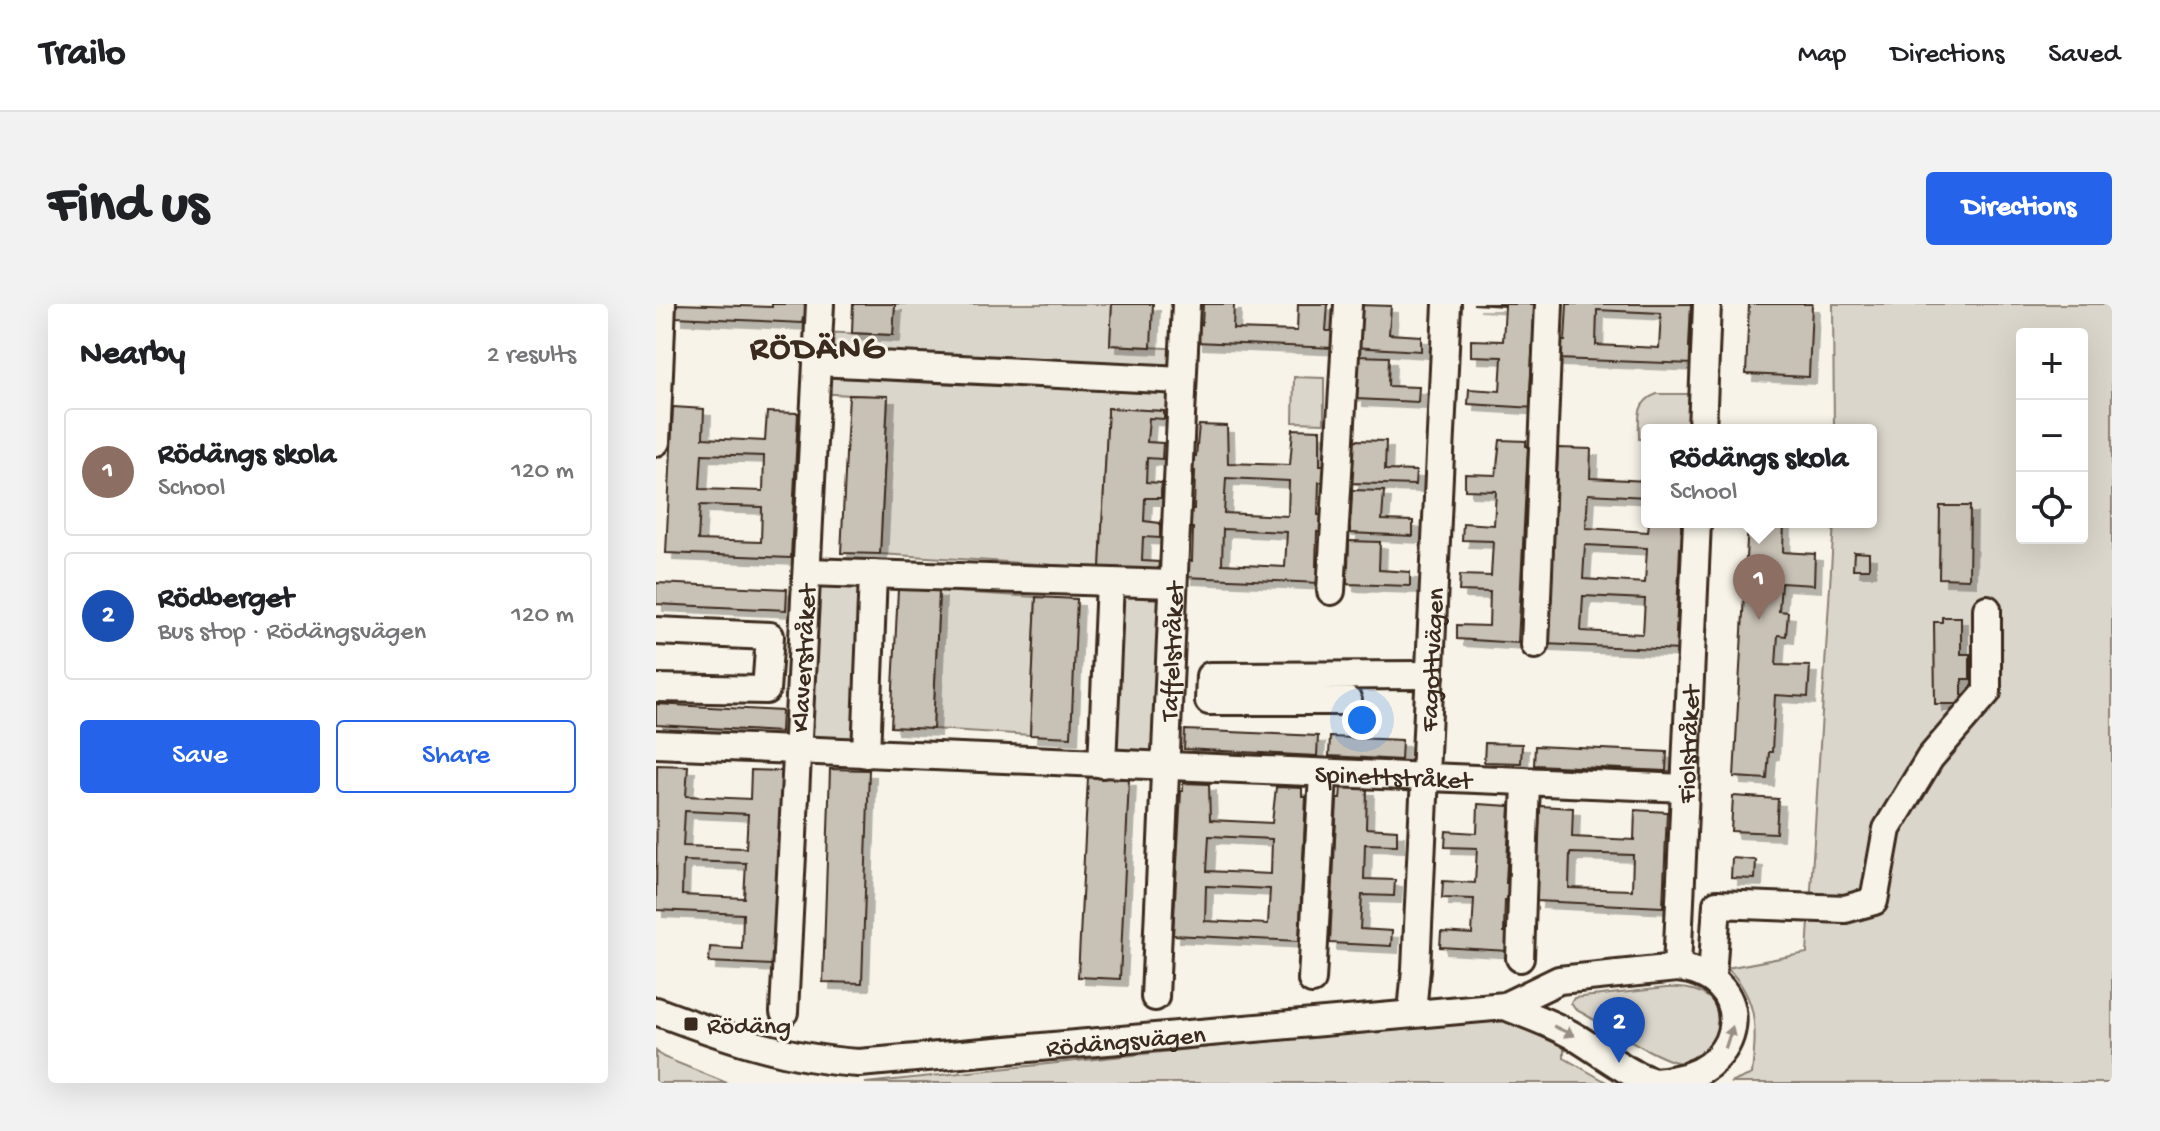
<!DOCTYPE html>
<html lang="en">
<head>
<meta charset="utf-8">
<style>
  :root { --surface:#fff; --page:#f2f2f2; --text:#202124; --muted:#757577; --line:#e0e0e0; --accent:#2563eb }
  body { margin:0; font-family:"Gochi Hand",sans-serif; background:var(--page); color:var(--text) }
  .controls { position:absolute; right:24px; top:24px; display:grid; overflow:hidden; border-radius:8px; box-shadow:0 8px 32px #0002 }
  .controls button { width:72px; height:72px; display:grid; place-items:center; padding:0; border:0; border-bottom:2px solid var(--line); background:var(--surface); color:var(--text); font:40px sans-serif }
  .you { position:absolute; left:706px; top:416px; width:28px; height:28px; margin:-20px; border:6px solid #fff; border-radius:50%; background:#1a73e8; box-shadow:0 0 0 12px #1a73e833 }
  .badge { display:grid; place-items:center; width:52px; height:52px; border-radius:50%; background:var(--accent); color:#fff; font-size:26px; font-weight:700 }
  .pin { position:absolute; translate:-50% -66px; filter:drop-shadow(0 2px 4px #0008) }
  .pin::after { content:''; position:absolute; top:42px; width:28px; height:24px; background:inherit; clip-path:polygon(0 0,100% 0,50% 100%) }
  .popup { position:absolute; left:985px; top:120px; width:236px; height:104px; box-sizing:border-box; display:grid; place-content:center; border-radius:8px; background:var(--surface); filter:drop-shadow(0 2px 6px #0005); font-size:26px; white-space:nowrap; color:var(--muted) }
  .popup b { font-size:30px; color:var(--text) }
  .popup::after { content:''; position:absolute; left:50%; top:100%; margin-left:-16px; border:16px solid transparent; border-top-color:var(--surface) }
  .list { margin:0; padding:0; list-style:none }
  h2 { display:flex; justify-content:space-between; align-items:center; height:104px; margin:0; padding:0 32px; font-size:34px }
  h2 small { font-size:26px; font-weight:400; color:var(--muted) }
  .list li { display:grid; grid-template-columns:52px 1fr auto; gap:24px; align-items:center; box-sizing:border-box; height:128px; margin:0 16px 16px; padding:0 16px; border:2px solid var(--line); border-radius:8px }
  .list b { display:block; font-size:30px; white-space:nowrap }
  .list p { margin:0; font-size:26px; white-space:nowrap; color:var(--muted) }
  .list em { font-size:26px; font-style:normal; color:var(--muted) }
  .actions { display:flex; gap:16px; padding:24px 32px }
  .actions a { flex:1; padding:18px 0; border:2px solid var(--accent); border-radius:8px; text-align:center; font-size:28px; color:var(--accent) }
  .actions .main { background:var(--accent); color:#fff }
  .icon { flex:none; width:44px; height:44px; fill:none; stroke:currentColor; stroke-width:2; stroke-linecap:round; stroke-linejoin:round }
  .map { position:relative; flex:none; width:1456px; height:779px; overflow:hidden; border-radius:8px }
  header { display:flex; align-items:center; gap:48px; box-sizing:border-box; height:112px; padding:0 40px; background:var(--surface); border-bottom:2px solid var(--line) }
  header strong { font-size:38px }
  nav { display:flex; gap:44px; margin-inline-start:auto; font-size:28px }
  .intro { display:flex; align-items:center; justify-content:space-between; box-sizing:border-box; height:192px; padding:0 48px }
  h1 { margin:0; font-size:56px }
  .button { padding:20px 36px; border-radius:8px; background:var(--accent); color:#fff; font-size:28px; font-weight:700 }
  main { display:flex; gap:48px; padding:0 48px }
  aside { flex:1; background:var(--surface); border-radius:8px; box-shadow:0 8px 32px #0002 }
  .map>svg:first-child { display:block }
  .green { fill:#dbd6cb; stroke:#8b8074; stroke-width:2; fill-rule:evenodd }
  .building { fill:#c8c1b6; stroke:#3b2a1e; stroke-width:2; fill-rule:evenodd; filter:url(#shadow) }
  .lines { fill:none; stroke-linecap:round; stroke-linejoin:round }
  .minor-casing { stroke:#3b2a1e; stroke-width:32 }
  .minor { stroke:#f7f3e8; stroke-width:26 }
  .oneway { fill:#998e83 }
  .poi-dot { fill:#3b2a1e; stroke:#f7f3e8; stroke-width:3 }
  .labels { text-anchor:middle; stroke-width:6; stroke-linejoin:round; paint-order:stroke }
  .street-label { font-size:26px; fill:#3b2a1e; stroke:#f7f3e8 }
  .poi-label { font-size:26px; fill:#3b2a1e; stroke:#f7f3e8; text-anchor:start }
  .district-label { font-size:34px; font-weight:bold; letter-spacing:2px; fill:#3b2a1e; stroke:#f7f3e8 }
</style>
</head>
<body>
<header>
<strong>Trailo</strong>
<nav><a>Map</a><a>Directions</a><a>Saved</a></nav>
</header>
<div class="intro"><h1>Find us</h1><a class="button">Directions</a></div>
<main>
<aside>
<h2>Nearby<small>2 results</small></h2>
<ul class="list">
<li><span class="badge" style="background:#8d6e63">1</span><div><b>Rödängs skola</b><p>School</p></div><em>120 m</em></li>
<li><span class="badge" style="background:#1a4fb4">2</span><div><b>Rödberget</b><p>Bus stop · Rödängsvägen</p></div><em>120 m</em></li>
</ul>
<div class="actions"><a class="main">Save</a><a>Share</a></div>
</aside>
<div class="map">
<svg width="1456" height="779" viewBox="0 0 1456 779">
  <defs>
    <filter id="shadow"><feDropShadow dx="7" dy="7" stdDeviation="0" flood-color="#0004"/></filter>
  </defs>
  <rect width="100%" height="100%" fill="#f7f3e8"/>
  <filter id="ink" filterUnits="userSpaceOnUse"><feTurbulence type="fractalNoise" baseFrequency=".0125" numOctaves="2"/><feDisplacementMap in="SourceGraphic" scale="16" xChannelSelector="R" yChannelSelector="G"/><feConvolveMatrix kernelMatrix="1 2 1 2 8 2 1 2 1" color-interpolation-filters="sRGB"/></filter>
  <g filter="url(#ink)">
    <path class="green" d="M239,0H456L454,41L528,45L525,108L452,104L444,264L224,250L232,93L160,89L163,28L237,31Z
      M1177,0H1456V779H1074L1096,770C1100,728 1104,696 1071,664L1151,649L1178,218H1215V126H1178ZM1366,30H1426V234H1366Z
      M638,73L668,74V119L637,118Z
      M1001,90H1035L1034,126H991V135H983C983,115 979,98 1001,90Z
      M151,268L217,270L210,450L142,447Z
      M454,278L517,280L509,463L446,460Z
      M283,287L380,293L374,431L277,425Z
      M1010,684C1091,678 1070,762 1025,759C1004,757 940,716 919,705L915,699L918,694Z
      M861,711L908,735V754L952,779H209Z
      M0,747L7,753L71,779H0Z"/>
    <path class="building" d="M20,0L116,3V0H147L153,2L152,14H147L146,19L20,13Z
      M197,0H239L237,31L196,29Z
      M456,0H497L495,43L454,41Z
      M547,0H578L577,25L641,27L642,0H672L670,27H678V44L540,38V21H546Z
      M817,0H879L874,87H882L881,104L812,100L813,85L844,87L846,53L815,52V36L847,37L849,2Z
      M911,0H1035L1033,43H1039L1038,60L900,55L901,37H909ZM941,6L1005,9L1003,44L940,41Z
      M1093,0H1156L1153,73L1090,70Z
      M704,1L735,2L733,30L765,32V47L696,43Z
      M701,52L733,53L732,82L763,83L762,98L700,95V90H695Z
      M193,91L232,92L224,250L185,249Z
      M17,103L48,105L47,134L109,137L111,108L142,109L135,254L10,249ZM46,150L108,152L107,187L44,185ZM44,201L106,203L105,238L42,236Z
      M452,104L508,107V115L493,114L491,138L507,139L506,155L491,154L490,178L506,179L505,187V194H489L488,217L504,219V234L487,233L486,257L503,258L502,266L444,264Z
      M543,121L571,122L572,159L634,161L637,125L664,126V161H672L671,178H663L662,211H669V229L661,228L660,262H665L664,279L529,273L530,257H536L537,224H529L530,205H538L539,167H533V151L540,152ZM570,174L633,177L632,212L568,209ZM567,225L631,228L629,263L566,260Z
      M698,136L730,137L729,166L760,167L759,181L696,179V173H692V161H697Z
      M844,136L870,137V142H872L862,339L801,335V321L833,322L834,288L803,287L804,271L835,272L837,237L806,236L807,219L838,221L840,187L809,186V170L840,171Z
      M902,144L935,145L934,174L991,177V193L932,190L930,224L992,228L993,218H1025V227L1031,228L1030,245L1024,244L1020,329H1025V346L888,340L889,323H894ZM929,241L991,244L989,279L927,275ZM927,292L989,295L987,330L925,327Z
      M696,186L728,187L726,216L757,217V232L694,229V224H689L690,211H695Z
      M1284,202H1314L1313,275L1283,274Z
      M1092,218H1128L1127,248L1159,250L1158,281L1125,279L1123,307L1132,308L1130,332L1122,331L1120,361L1154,362L1152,393L1119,391L1116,448H1113L1111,475L1078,473Z
      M693,237L724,238L723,266L754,268V282L691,280V274H686L687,262H692Z
      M1198,248L1213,249V265H1197Z
      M0,279L131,285L130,306L0,300Z
      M242,285L283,287L277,425L235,423Z
      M380,293L421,295L415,433L374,431Z
      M1286,313H1305V350H1314V375H1306V400H1279L1278,318H1286Z
      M0,400L126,407L125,428L0,421Z
      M529,426L662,432L661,452L528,445Z
      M674,433L746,436L745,456L673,452Z
      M829,439L866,440L865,459L828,458Z
      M879,442L1011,448L1010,467L878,461Z
      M1,461L32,462L30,492L94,495L95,466L126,467L116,661L53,658L54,643L86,645L87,610L0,606ZM29,507L92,510L90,544L27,542ZM27,557L90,559L88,594L26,591Z
      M174,465L213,466L206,679L167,678Z
      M432,473L473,475L464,675L422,673Z
      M527,479L553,480L554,516L616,519L620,483L646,484V493H650L643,637L517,631L525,487H527ZM553,532L616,535L615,570L551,567ZM550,582L614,585L612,620L549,617Z
      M685,483L711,484L710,524L741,526V541L709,540L708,575L739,576L738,592L706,591L704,625L736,627L735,642L674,639L681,495H684Z
      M1077,492L1122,495L1120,529L1075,527Z
      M822,500L854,502L850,579H856L855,596H849L848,628H853L852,647L784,643L785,628L816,630L818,595L786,594L787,577L819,579L821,544L789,543L790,527L821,529Z
      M884,502L917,504L916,533L978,536L979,506L1011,508L1007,603L880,597ZM914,549L977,551L976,586L913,584Z
      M1076,554L1100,556L1099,575L1075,574Z"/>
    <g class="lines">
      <g class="minor-casing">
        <g id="minor">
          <path d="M161,58L526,76"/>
          <path d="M1046,126L1051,0"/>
          <path d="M0,138L6,0"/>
          <path d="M151,268L517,280"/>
          <path d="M675,287L692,0"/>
          <path d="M0,327L114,332L110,386L0,384"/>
          <path d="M879,341L893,0"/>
          <path d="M692,397H553L554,372L774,371"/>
          <path id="s1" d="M0,440L1029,484"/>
          <path d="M210,450L217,270"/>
          <path d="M446,460L454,278"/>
          <path d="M864,654L870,478"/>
          <path id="s2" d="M1021,664L1041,218"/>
          <path d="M1056,673L1061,600L1189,605L1218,597L1231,525L1274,454L1331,388V305"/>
          <path d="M656,676L667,470"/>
          <path id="s3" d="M499,693L530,0"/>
          <path id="s4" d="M0,707C66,732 132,755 203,759L849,702L903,676L1021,664C1099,671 1092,763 1019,775C1012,776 1002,779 995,777C971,770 939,744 916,731C895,719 871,711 849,702"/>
          <path id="s5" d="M128,708L164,0"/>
          <path id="s6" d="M756,709L760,665L791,0"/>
        </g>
      </g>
      <use href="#minor" class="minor"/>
    </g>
    <defs><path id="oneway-solid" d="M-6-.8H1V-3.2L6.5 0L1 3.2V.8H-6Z" transform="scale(2)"/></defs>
    <g class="oneway">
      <use href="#oneway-solid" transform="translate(908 727) rotate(25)"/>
      <use href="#oneway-solid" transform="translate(1073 733) rotate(-72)"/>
    </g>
  </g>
  <rect class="poi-dot" x="27" y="712" width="16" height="16" rx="4"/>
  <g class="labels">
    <g class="street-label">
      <text dy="9" stroke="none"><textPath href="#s3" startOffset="346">Taffelstråket</textPath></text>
      <text dy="9" stroke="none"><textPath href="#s5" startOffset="354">Klaverstråket</textPath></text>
      <text dy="9" stroke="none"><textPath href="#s6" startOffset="354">Fagottvägen</textPath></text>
      <text dy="9" stroke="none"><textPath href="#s2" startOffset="224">Fiolstråket</textPath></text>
      <text dy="9" stroke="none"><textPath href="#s1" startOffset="738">Spinettstråket</textPath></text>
      <text dy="9" stroke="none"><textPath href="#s4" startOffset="478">Rödängsvägen</textPath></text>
    </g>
    <g class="poi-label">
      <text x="51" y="729">Rödäng</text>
    </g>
    <g class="district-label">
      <text x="162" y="53">RÖDÄNG</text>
    </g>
  </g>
</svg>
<div class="controls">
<button>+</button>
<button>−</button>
<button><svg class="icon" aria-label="locate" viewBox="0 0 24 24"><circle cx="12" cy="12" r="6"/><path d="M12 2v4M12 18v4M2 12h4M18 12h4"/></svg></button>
</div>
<div class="you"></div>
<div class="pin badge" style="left:1103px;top:316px;background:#8d6e63">1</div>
<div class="popup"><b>Rödängs skola</b>School</div>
<div class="pin badge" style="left:963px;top:759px;background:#1a4fb4">2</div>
</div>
</main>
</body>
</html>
